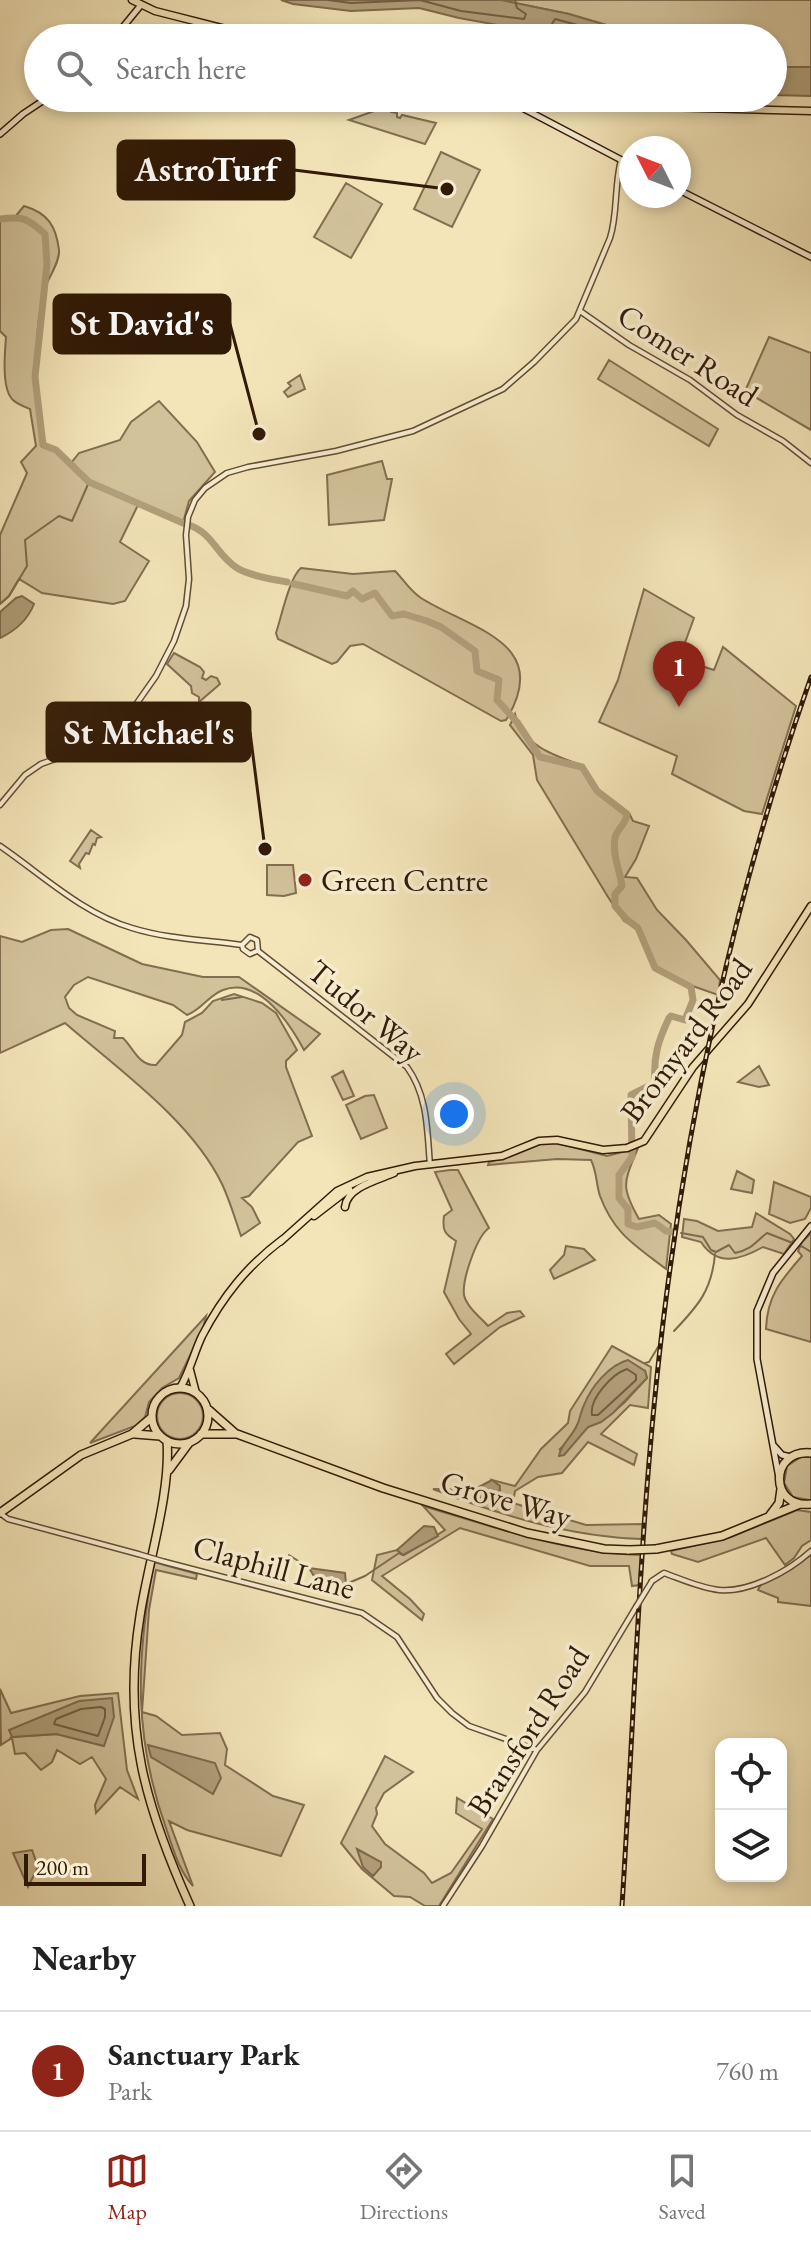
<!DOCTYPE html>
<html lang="en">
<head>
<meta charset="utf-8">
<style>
  :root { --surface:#fff; --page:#f6f6f6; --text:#222; --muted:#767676; --line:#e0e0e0; --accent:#8f2418 }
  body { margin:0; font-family:"EB Garamond",serif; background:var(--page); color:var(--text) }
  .controls { position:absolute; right:24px; bottom:24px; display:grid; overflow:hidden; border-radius:16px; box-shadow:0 4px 12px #0003 }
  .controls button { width:72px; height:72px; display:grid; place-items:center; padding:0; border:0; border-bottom:2px solid var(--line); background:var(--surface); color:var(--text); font:40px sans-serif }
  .compass { position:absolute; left:619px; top:136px; width:72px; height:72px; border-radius:50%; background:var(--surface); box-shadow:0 4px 12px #0003; rotate:312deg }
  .scale { position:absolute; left:24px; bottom:20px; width:122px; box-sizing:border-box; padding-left:8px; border:4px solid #311a06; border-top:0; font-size:22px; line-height:28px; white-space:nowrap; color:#311a06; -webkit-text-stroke:6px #f7eed1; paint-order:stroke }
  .you { position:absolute; left:454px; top:1114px; width:28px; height:28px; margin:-20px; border:6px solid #fff; border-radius:50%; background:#1a73e8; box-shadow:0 0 0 12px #1a73e833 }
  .badge { display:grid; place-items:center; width:52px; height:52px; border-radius:50%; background:var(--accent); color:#fff; font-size:26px; font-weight:700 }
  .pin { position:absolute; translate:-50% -66px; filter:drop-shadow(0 2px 4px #0008) }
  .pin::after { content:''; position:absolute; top:42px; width:28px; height:24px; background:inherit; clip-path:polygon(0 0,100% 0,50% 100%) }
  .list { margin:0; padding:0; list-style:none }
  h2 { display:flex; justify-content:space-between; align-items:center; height:104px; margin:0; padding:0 32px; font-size:34px }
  h2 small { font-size:26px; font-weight:400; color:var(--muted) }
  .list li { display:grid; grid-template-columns:52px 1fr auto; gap:24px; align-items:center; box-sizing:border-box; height:120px; padding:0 32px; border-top:2px solid var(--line) }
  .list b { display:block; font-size:30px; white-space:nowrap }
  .list p { margin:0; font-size:26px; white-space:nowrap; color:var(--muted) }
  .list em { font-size:26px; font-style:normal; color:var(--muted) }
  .icon { flex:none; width:44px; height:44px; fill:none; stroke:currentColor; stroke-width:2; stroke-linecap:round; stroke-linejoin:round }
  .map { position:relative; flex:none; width:811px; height:1906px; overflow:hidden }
  .search { position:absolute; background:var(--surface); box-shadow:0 4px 12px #0003; left:24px; right:24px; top:24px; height:88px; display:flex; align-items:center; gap:20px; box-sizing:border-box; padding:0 28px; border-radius:44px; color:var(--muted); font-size:30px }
  .sheet { height:224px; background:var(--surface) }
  nav { display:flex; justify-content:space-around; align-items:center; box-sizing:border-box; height:112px; border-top:2px solid var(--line); background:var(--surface); font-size:22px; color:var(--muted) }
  nav a { display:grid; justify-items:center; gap:4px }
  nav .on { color:var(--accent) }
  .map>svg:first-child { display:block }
  .green { fill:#d2c29a; stroke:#826e50; stroke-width:2; fill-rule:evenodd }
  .water { fill:#b1a07b; stroke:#7e6a4c; stroke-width:2 }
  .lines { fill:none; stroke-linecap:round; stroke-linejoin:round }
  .shore { stroke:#715d40; stroke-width:2 }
  .stream { stroke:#7e6a4c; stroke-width:2 }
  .river { stroke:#b1a07b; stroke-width:7 }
  .tertiary-casing { stroke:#624d32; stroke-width:7 }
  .secondary-casing { stroke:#311a06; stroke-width:8 }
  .primary-casing { stroke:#311a06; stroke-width:9 }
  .trunk-casing { stroke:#311a06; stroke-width:10 }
  .tertiary { stroke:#f7eed1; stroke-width:4 }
  .secondary { stroke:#f7eed1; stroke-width:5 }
  .primary { stroke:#f3e5b8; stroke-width:6 }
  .trunk { stroke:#f3e5b8; stroke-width:7 }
  .rail-casing { stroke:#311a06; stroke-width:5 }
  .rail { stroke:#f7eed1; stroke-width:2; stroke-dasharray:6; stroke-linecap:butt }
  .tertiary-bridge-casing { stroke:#624d32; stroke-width:7; stroke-linecap:butt }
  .trunk-bridge-casing { stroke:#311a06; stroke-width:10; stroke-linecap:butt }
  .tertiary-bridge { stroke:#f7eed1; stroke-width:4 }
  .trunk-bridge { stroke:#f3e5b8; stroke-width:7 }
  .poi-dot { fill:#8f2418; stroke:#f7eed1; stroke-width:3 }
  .labels { text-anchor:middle; stroke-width:7; stroke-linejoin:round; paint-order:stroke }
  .street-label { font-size:32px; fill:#311a06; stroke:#f7eed1 }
  .poi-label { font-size:32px; fill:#311a06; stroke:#f7eed1; text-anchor:start }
  .leader { fill:none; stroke:#311a06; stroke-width:3 }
  .callout-dot { fill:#311a06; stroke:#f7eed1; stroke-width:3 }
  .callout { fill:#311a06; stroke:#311a06; stroke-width:3 }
  .callout-label { font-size:34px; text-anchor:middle; font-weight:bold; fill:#fff }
</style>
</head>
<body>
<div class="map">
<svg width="811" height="1906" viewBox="0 0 811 1906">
  <rect width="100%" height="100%" fill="#f3e5b8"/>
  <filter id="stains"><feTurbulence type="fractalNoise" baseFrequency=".0025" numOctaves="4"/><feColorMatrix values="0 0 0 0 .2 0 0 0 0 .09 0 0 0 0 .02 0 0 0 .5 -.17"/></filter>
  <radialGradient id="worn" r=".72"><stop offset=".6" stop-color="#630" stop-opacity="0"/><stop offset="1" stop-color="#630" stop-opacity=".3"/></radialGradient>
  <path class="green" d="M501,0H811V67H773V38H650L569,14Z
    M388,106L392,107L391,112L397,113V117L400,118L402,115L436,123L425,144L349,120Z
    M441,152L480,170L452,227L414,209Z
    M346,183L382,204L351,258L314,237Z
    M24,206C48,213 56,226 59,250C60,263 47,279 44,291C32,341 35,394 43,445L56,450L71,463L79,453L120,440L131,422L159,401L197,442L215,472L189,501L183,523L138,505L120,542L149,561L125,601L113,604L42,593L19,579L9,596L0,604V535L27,473L21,462L36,446L30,409C25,407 17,404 13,400C1,389 5,352 6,337L0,331V219L15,217Z
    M769,337L811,353V430L745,391Z
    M609,360L718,429L709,446L598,379Z
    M300,375L305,389L288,397L284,392L291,386L288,383Z
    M382,461L387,479H392L384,520L329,525L327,475Z
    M301,568L353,574L395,571C404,580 410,591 421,598C470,629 554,642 506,720L501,721L363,644L350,646L337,662L332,664L278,639L276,633C281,618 290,576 301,568Z
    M644,589L694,618L679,659L714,670L723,647L796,706L762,814L744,811L672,774L677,756L599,722L618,680Z
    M174,653L200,667L204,672L202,678L206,680L211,676L217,678L220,684L199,702V697L192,693L191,686L167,664Z
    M515,714C524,747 555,756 584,766L599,790L629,813L633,821L649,826L636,859L625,877L637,878L657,910L686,940L720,980L718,995L687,984L655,968L638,928L624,921L608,897L537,780L533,755L510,725Z
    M91,830L101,837L97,838L95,845L93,844L89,854L86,853L79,864L80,868L70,861Z
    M267,865H293L296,893L284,896L267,895Z
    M68,929L142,964L203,977H239L320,1034L304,1050C290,1024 259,976 223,990C209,995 201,1010 187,1015L173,1005L88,977L74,985L65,997L69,1008L77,1015L115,1031L114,1038H123C134,1049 139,1066 156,1065L182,1035L185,1022L202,1013L213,1001L234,994L262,1003L276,1013L297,1050L286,1061V1067L312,1136L298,1142L249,1196L242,1198L252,1207L260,1223L241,1236C235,1219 230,1201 222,1184C191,1120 118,1069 65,1023L0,1053V936L22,942L51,930Z
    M759,1066L769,1085L759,1087L738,1082Z
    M343,1071L354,1096L343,1100L332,1077Z
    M374,1095L387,1128L361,1139L346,1105L365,1096Z
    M549,1141L607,1156L638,1148C624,1182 620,1186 639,1219L659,1215L671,1224L666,1269C636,1246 614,1234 600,1196C596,1184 597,1172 591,1160L557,1159L488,1165L489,1162C510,1157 528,1145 549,1141Z
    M450,1170H458L489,1228C477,1236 462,1279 464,1295C466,1306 481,1318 488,1326L507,1313L520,1311L524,1316L500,1327L454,1364L446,1354L471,1334L459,1319L444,1292L456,1241C445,1234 442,1231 444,1216L452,1210L435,1172Z
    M737,1171L754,1180L752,1193L731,1189Z
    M774,1182L811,1197V1208L805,1219L790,1223L769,1214Z
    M756,1213L790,1234L794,1239L784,1254L763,1247C740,1260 717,1267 701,1242L682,1237L684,1219L697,1221L718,1231L752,1227Z
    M811,1233V1342L766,1329C767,1296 781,1280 802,1256L798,1251L802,1242Z
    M566,1246L584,1249L595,1260L554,1279L550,1270L564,1255Z
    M206,1316L203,1329L179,1378L162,1388L149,1402L145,1417L135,1426L90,1443Z
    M612,1346L651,1367L648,1408L630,1405L601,1434L637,1454L634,1465L588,1442L562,1473L538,1477L515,1491L513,1503L586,1525L643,1524L642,1539C570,1537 500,1515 433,1489L473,1490L484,1500L500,1490L492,1480L515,1486L541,1449L568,1423L570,1411ZM645,1371L647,1378L624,1403L601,1422L588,1427L559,1450L570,1439L580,1420Z
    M157 1416a23 23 0 1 1 46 0a23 23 0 1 1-46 0Z
    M801,1457H811V1500H809L793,1497L784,1483L787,1466Z
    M423,1506C494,1527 567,1553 641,1555L639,1585L632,1586L629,1566H590L460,1528L382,1576L410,1599L424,1614L422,1620L372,1580L377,1555L397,1550L404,1555L445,1530Z
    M797,1510L811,1512V1540L802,1546L794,1558L785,1565L766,1538L698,1562L672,1554L671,1551L731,1537Z
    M811,1555V1606L778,1602V1598L758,1590L761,1584Z
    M154,1562L197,1574L196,1579L156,1570L149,1610L142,1712L156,1716L182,1735L220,1733L227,1749L225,1765L273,1796L304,1805L281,1856L187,1830L169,1821L193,1886C179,1871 174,1851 167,1831C133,1737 136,1659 154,1562Z
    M0,1689L11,1713L80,1696L118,1693L127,1770L138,1799L120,1787L96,1813L95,1805L106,1779L92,1757L80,1764L57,1750L52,1762L41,1770L25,1753L15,1754L12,1738L1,1745ZM45,1715L104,1746L59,1734L12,1737Z
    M385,1756L413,1772L384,1793L376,1808L377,1814L372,1826L385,1844L424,1873L432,1883L451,1873L482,1829L456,1813L457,1798L493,1819L439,1906H425L410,1897L394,1896L362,1869L341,1843Z
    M32,1850L38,1867L28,1887L13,1853Z"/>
  <path class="water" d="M281,0H501L569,14L650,38H570L459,18L419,8L351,11L293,4Z
    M773,67H811V96L773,95Z
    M22,596L34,604C28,619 15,631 0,638V612L16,598Z
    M628,1360L645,1371L647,1378L613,1413L601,1422L588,1427L564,1455L559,1456C560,1446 570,1438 575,1429C580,1421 580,1413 584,1405C591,1387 609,1365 628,1360Z
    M492,1480L500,1486L499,1494L483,1500L474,1494L473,1490Z
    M424,1526L434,1527L438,1536L403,1555L397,1550Z
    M309,1568L345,1573L346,1584L330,1583L315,1578Z
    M112,1698L114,1717L104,1746L56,1734L12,1737L9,1730L79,1701Z
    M148,1745L215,1763L221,1778L213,1794L151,1757Z
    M357,1849L381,1862V1867L373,1876L363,1867Z"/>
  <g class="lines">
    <path class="shore" d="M328,0L351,3L420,0L461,11L524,19L526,14L517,8L515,0
      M560,38L559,31L552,24L555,19L626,38
      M627,1369L636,1375V1380L598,1415H592C589,1399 612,1374 627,1369Z
      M101,1707L105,1709V1717L98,1736L54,1724L56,1719L81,1709Z"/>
    <path class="stream" d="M0,604L9,596L27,566L25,540L59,516L72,521L89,482
      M222,1000L242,997
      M681,1233L703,1237L711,1250L716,1252L729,1245L735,1253C753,1249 755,1242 767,1233L803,1247L811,1252
      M674,1331C698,1306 712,1290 715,1254
      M645,1363L649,1362L658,1347
      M289,1555L309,1568
      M346,1584L365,1576L399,1553L403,1555"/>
    <path class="river" d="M0,219C23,216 27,218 45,234L47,264L35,377L43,445L56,450L89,482L183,523
      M189,525C214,534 216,555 237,568C250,576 272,579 287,582
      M294,584L347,596L353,591L362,599L375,593L392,616L404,614L427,621L441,627L475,651L477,671L499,680L497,700L517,722L540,757L582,767L597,791L627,814C626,825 617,828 615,838C612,855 620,870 622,886L615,894V906L626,919L638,928L655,968L691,987L693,1000L685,1020L671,1016L669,1018C658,1041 653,1057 655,1083L631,1095L632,1157L619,1175V1198L628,1209V1224L637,1227L655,1223L666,1231L674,1232"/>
    <g class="tertiary-casing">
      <path id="tertiary" d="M580,311L629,345L690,380L737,415L783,441L811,463
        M0,805L25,775L41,764L100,743L112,735L123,723L156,676L174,641L186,606L189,579L186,535L188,517L195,500L205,488L227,473L248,467L336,451L413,431L503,389L534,362L576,319L610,238C618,213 614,186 621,160
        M0,846C41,874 83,914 132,928C167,939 206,940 242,945L243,949L250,954L257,951
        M242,945L250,937L257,940L258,951L407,1067C428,1096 427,1130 430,1165
        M0,1513L8,1519L138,1554
        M165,1562L362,1613L397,1637L437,1698L452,1713L469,1726L537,1750
        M652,1581L664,1573C681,1579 700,1588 719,1590C749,1593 789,1571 811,1551
        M443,1906L482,1846L537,1750L585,1692L636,1607"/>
    </g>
    <g class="secondary-casing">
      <path id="secondary" d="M114,38L141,5
        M472,98L483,103L511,102L631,165
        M0,134L23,114L47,98
        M679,190L811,257
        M774,1446L782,1455L791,1457
        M779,1478L757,1359V1311L773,1273L811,1226"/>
    </g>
    <g class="primary-casing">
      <path id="primary" d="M132,0L155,11L261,38
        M586,98L665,107L811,111
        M345,1207C347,1187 378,1180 394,1173
        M314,1216L349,1189
        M280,1242L337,1191L367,1177L415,1166L502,1156L539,1141L557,1140L603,1150L627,1148L644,1141L693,1067L748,1004L811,906
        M190,1370L196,1393
        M180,1388C190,1371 194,1353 202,1336C223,1296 247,1266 283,1239"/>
    </g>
    <g class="trunk-casing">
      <path id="trunk" d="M152 1416a28 28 0 1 1 56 0a28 28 0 1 1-56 0Z
        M209,1410L235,1433
        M135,1434L160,1436
        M201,1434H237L383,1488L527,1533L604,1549L629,1550
        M167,1441C171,1492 148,1563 140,1616C122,1727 145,1806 190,1906
        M811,1453C769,1449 769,1509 811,1504
        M169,1470L189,1443
        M0,1513L81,1455L132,1434L152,1417
        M770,1515L779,1503L781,1489
        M656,1549L722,1536L800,1504"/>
    </g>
    <use href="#tertiary" class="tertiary"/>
    <use href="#secondary" class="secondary"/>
    <use href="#primary" class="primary"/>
    <use href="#trunk" class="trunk"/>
    <g class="rail-casing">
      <path id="rail" d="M622,1906C635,1704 640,1500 666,1299C693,1087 740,878 811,677"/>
    </g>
    <use href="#rail" class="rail"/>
    <g class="tertiary-bridge-casing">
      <path id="tertiary-bridge" d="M138,1554L165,1562
        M636,1607L652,1581"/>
    </g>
    <g class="trunk-bridge-casing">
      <path id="trunk-bridge" d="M629,1550L656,1549"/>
    </g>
    <use href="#tertiary-bridge" class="tertiary-bridge"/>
    <use href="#trunk-bridge" class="trunk-bridge"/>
  </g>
  <circle class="poi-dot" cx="305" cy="880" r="8"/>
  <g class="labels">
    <g class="street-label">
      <text transform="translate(688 355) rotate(33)" y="11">Comer Road</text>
      <text transform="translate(366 1011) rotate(40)" y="11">Tudor Way</text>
      <text transform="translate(686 1040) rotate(-53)" y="11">Bromyard Road</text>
      <text transform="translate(506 1499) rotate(16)" y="11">Grove Way</text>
      <text transform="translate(274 1567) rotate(15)" y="11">Claphill Lane</text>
      <text transform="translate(528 1731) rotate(-57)" y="11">Bransford Road</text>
    </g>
    <g class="poi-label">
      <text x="321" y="891">Green Centre</text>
    </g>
  </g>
  <path class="leader" d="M447 189L294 170M259 434L230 324M265 849L250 732"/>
  <g class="callout-dot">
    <circle cx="447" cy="189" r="8"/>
    <circle cx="259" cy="434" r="8"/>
    <circle cx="265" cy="849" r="8"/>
  </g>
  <g class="callout">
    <rect x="118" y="141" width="176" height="58" rx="8"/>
    <rect x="54" y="295" width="176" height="58" rx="8"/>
    <rect x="47" y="703" width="203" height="58" rx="8"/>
  </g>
  <g class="callout-label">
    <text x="206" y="181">AstroTurf</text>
    <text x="142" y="335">St David's</text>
    <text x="149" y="744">St Michael's</text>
  </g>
  <rect width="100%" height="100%" filter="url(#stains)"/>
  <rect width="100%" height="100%" fill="url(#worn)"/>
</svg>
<div class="controls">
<button><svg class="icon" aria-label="locate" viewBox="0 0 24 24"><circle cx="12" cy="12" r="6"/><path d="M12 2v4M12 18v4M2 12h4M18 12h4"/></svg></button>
<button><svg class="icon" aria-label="layers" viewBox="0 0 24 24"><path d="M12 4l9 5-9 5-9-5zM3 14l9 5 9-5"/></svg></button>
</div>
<svg class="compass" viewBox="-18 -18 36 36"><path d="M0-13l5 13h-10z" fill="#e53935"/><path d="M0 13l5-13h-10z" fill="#767676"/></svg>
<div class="scale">200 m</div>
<div class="you"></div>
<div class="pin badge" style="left:679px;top:707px">1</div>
<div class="search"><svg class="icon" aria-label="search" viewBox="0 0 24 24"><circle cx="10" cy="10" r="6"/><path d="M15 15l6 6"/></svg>Search here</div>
</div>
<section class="sheet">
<h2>Nearby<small></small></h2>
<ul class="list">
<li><span class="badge">1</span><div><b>Sanctuary Park</b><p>Park</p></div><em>760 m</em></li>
</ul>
</section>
<nav>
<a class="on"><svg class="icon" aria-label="map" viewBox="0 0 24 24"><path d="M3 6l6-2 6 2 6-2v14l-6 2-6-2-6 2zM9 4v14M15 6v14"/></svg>Map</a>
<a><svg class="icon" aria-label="directions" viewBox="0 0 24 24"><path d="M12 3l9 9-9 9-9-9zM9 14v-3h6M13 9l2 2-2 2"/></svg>Directions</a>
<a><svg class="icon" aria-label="saved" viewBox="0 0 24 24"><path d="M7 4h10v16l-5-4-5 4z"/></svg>Saved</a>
</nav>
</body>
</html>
